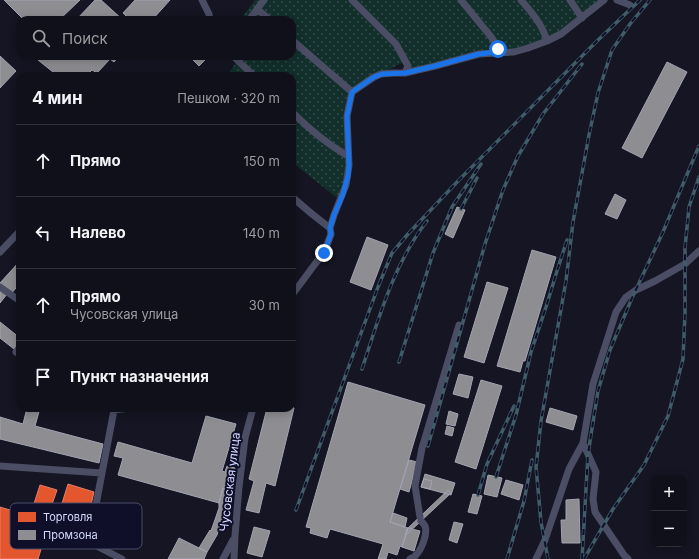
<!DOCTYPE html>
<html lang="ru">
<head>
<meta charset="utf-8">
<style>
  :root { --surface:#10101a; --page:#1e1e27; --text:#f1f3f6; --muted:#9c9da2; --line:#303039 }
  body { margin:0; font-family:Inter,sans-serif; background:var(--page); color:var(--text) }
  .controls { position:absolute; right:12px; bottom:12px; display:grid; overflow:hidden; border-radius:8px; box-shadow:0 2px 10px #0003 }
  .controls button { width:36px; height:36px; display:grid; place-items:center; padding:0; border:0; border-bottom:1px solid var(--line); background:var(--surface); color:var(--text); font:20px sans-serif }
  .stop { position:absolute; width:12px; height:12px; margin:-9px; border:3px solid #1a73e8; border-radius:50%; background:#fff }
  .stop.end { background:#1a73e8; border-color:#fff; box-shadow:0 1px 4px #0008 }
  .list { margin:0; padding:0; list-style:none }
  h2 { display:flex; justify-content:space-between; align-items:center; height:52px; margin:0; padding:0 16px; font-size:17px }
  h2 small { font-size:13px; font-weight:400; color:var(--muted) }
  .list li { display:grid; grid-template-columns:26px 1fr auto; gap:12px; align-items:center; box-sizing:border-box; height:72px; padding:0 16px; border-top:1px solid var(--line) }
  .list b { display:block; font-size:15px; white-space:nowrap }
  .list p { margin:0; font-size:13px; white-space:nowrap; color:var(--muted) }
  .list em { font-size:13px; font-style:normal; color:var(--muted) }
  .icon { flex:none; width:22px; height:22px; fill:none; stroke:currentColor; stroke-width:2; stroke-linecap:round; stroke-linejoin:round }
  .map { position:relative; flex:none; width:699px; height:559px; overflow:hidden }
  .search { position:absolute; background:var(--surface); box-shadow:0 2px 10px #0003; left:16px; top:16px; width:280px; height:44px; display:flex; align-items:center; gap:10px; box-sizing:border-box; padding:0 14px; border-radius:12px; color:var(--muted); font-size:15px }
  .panel { position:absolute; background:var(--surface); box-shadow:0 2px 10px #0003; left:16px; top:72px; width:280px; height:340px; border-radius:12px }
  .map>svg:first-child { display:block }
  .garden { fill:url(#garden-dots) }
  .shops { fill:#e4572e; stroke:#e07e6d }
  .industry { fill:#8d8d92; stroke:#a3a4b3 }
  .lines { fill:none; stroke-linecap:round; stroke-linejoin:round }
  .minor { stroke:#4a4d64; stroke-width:7 }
  .rail-casing { stroke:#405c68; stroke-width:3.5 }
  .rail { stroke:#0f0f29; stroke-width:2; stroke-dasharray:6; stroke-linecap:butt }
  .route { stroke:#1a73e8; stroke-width:5 }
  .labels { text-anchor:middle; stroke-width:4; stroke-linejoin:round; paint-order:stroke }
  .street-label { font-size:12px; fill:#d7daff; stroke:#0f0f29 }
  .key { fill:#0f0f29; stroke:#4b4c69; stroke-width:1 }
  .key-label { font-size:11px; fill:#d7daff }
</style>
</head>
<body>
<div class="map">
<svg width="699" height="559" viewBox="0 0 699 559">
  <defs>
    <pattern id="garden-dots" width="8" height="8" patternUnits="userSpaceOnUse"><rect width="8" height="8" fill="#122f2b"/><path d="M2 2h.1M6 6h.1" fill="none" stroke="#344d4b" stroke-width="1.8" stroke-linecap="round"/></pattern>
  </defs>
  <rect width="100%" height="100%" fill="#151523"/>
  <path class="garden" d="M255,0H602L551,38L541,42L502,52L412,71L407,60L362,84L352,92L346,162L342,190L337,198L292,162V76H227L235,64L237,59L235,56H292V20H240Z"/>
  <path class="shops" d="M68,484L94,492L87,522L69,517L68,522L51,517L38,559H0V507L30,516L40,485L57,490L50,510L59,513Z"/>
  <path class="industry" d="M4,0H80L59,20H24Z
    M95,0H101L123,20H76Z
    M135,0H170L152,20H130L123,13Z
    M0,56L16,71L0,88Z
    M42,56H119L114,62L110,59L97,73L92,70L86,76H58L38,60Z
    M189,56H209L199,66Z
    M667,62L687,72L642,158L622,148Z
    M615,194L626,200L617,219L605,214Z
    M457,207L465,210L453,238L445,234Z
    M367,237L388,245L371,290L350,282Z
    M532,250L556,257L525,361H523L520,372L497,366Z
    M20,261V283L11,294L0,285V283Z
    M487,282L508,288L484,363L464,357Z
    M0,289L7,294L0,303Z
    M0,322L20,338V342L14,349L0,338Z
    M459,374L473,377L468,398L453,394Z
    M481,380L502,386L476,469L455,462Z
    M348,382L425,405L390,522L408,528L402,547L400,546L397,555L388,552L386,559H378L383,544L330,529L327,538L310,533L311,528L306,527Z
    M292,407L294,408L275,486L266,483L259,513L246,510L254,481L249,479L267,408H292Z
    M27,408H40L35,426L103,444L99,463L0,439V417L23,424Z
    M550,408L577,416L573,430L546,422Z
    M449,411L458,414L455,426L446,424Z
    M206,416L236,424L222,471L225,472L227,466L235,468L229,490H230L223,488L219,503L118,475L123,458L114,456L118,442L192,463Z
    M447,426L454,428L452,436L445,434Z
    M409,460L417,462L409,492L400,489Z
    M425,474L455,483L451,495L421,487Z
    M488,475L502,478L497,497L484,494Z
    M424,479L432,481L430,489L421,487Z
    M506,480L523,485L519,500L501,494Z
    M223,488L230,490L217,535L207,552L199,548L210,530L211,531L219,508V503Z
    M448,490L451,493L405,536L407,529Z
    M473,494L482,496L477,514L468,512Z
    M579,499L580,543H562L561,520H566V500Z
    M393,513L407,518L405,527L390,522Z
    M454,522L463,524L457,543L449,540Z
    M254,527L270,531L262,557L247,553Z
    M408,528L420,531L414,551L402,547Z
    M179,538L207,552L204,559H168Z"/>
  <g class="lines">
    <path class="minor" d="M202,0L209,14L210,20
      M352,0L396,44L408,66L405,73
      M461,0L492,38L498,49V52
      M521,0C533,14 542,24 547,41
      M570,0L582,18
      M617,0L630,5
      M257,9L270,20
      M249,20L264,0
      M292,40L352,92
      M233,56L254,76
      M292,112C309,129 327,144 348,156
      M292,197L312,214L330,228
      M0,252L20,231
      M0,287L20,301
      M292,295L315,264L324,253L331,234L330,228L334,215L346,185L349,165L347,116L352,92L374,77L381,74L393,73H405L435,66L479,54L514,52L528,48L547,41L561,34L604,0
      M20,347L16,352L20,354
      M583,443L596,472L593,499L595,512L624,555L628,559
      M0,466L102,473L89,542L122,559
      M102,473L114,410L130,408
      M420,517L415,486L422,448L459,325
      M223,559L233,540
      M234,559L235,536L239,487L245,438L253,408
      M410,559C412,558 414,557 415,556C421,551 428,534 425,526C424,524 423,523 421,521
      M536,559L545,540L569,469L583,443L593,384L616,312L626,297L636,290L655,281L685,264L699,251"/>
    <g class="rail-casing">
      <path id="rail" d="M461,209L477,178
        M399,362L433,253L452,207L481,164
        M362,369C379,318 393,265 427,221
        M428,446L485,244L503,190L518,156L543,114L582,64
        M496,477L516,415L531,352L546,307L557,271L567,240
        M478,495L487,464L514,406
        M296,510L378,287L392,253L408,234L458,181L596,42L640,0
        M507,559L524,501L532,460
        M548,559L541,522L536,467L541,421L566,281L573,222L589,135L598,93L612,50L630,24L650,0
        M582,559L588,454L598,391L610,350L632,298L663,232L699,146
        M584,559L613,509L644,465L668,416L683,359L685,313V248L689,207L699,177"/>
    </g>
    <use href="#rail" class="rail"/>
  </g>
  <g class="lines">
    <path class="route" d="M324,253L331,234L330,228L334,215L343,194L348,176L349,165L347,116L352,92L374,77L382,74L405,73L435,66L479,54L498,52V49"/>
  </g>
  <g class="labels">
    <g class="street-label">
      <text transform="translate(230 482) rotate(-83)" y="4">Чусовская улица</text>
    </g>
  </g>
  <rect x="10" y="503" width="132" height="46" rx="6" class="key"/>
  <rect x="18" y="512" width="18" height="10" fill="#e4572e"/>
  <rect x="18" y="530" width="18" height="10" fill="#8d8d92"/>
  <g class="key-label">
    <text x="43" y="521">Торговля</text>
    <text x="43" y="539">Промзона</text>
  </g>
</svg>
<div class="controls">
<button>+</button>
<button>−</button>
</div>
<div class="stop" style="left:498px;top:49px"></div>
<div class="stop end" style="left:324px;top:253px"></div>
<div class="search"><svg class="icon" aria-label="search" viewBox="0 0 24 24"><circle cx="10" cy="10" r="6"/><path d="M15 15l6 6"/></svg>Поиск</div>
<section class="panel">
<h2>4 мин<small>Пешком · 320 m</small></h2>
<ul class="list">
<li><svg class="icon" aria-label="ahead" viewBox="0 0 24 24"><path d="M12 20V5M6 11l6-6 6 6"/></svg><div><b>Прямо</b></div><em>150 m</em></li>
<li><svg class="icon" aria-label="left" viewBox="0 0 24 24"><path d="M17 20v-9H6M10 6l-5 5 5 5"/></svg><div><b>Налево</b></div><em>140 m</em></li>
<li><svg class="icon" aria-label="ahead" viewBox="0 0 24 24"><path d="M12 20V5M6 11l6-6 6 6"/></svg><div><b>Прямо</b><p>Чусовская улица</p></div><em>30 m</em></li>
<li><svg class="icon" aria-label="arrive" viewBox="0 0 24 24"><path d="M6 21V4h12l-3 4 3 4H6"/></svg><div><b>Пункт назначения</b></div></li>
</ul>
</section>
</div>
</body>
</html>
